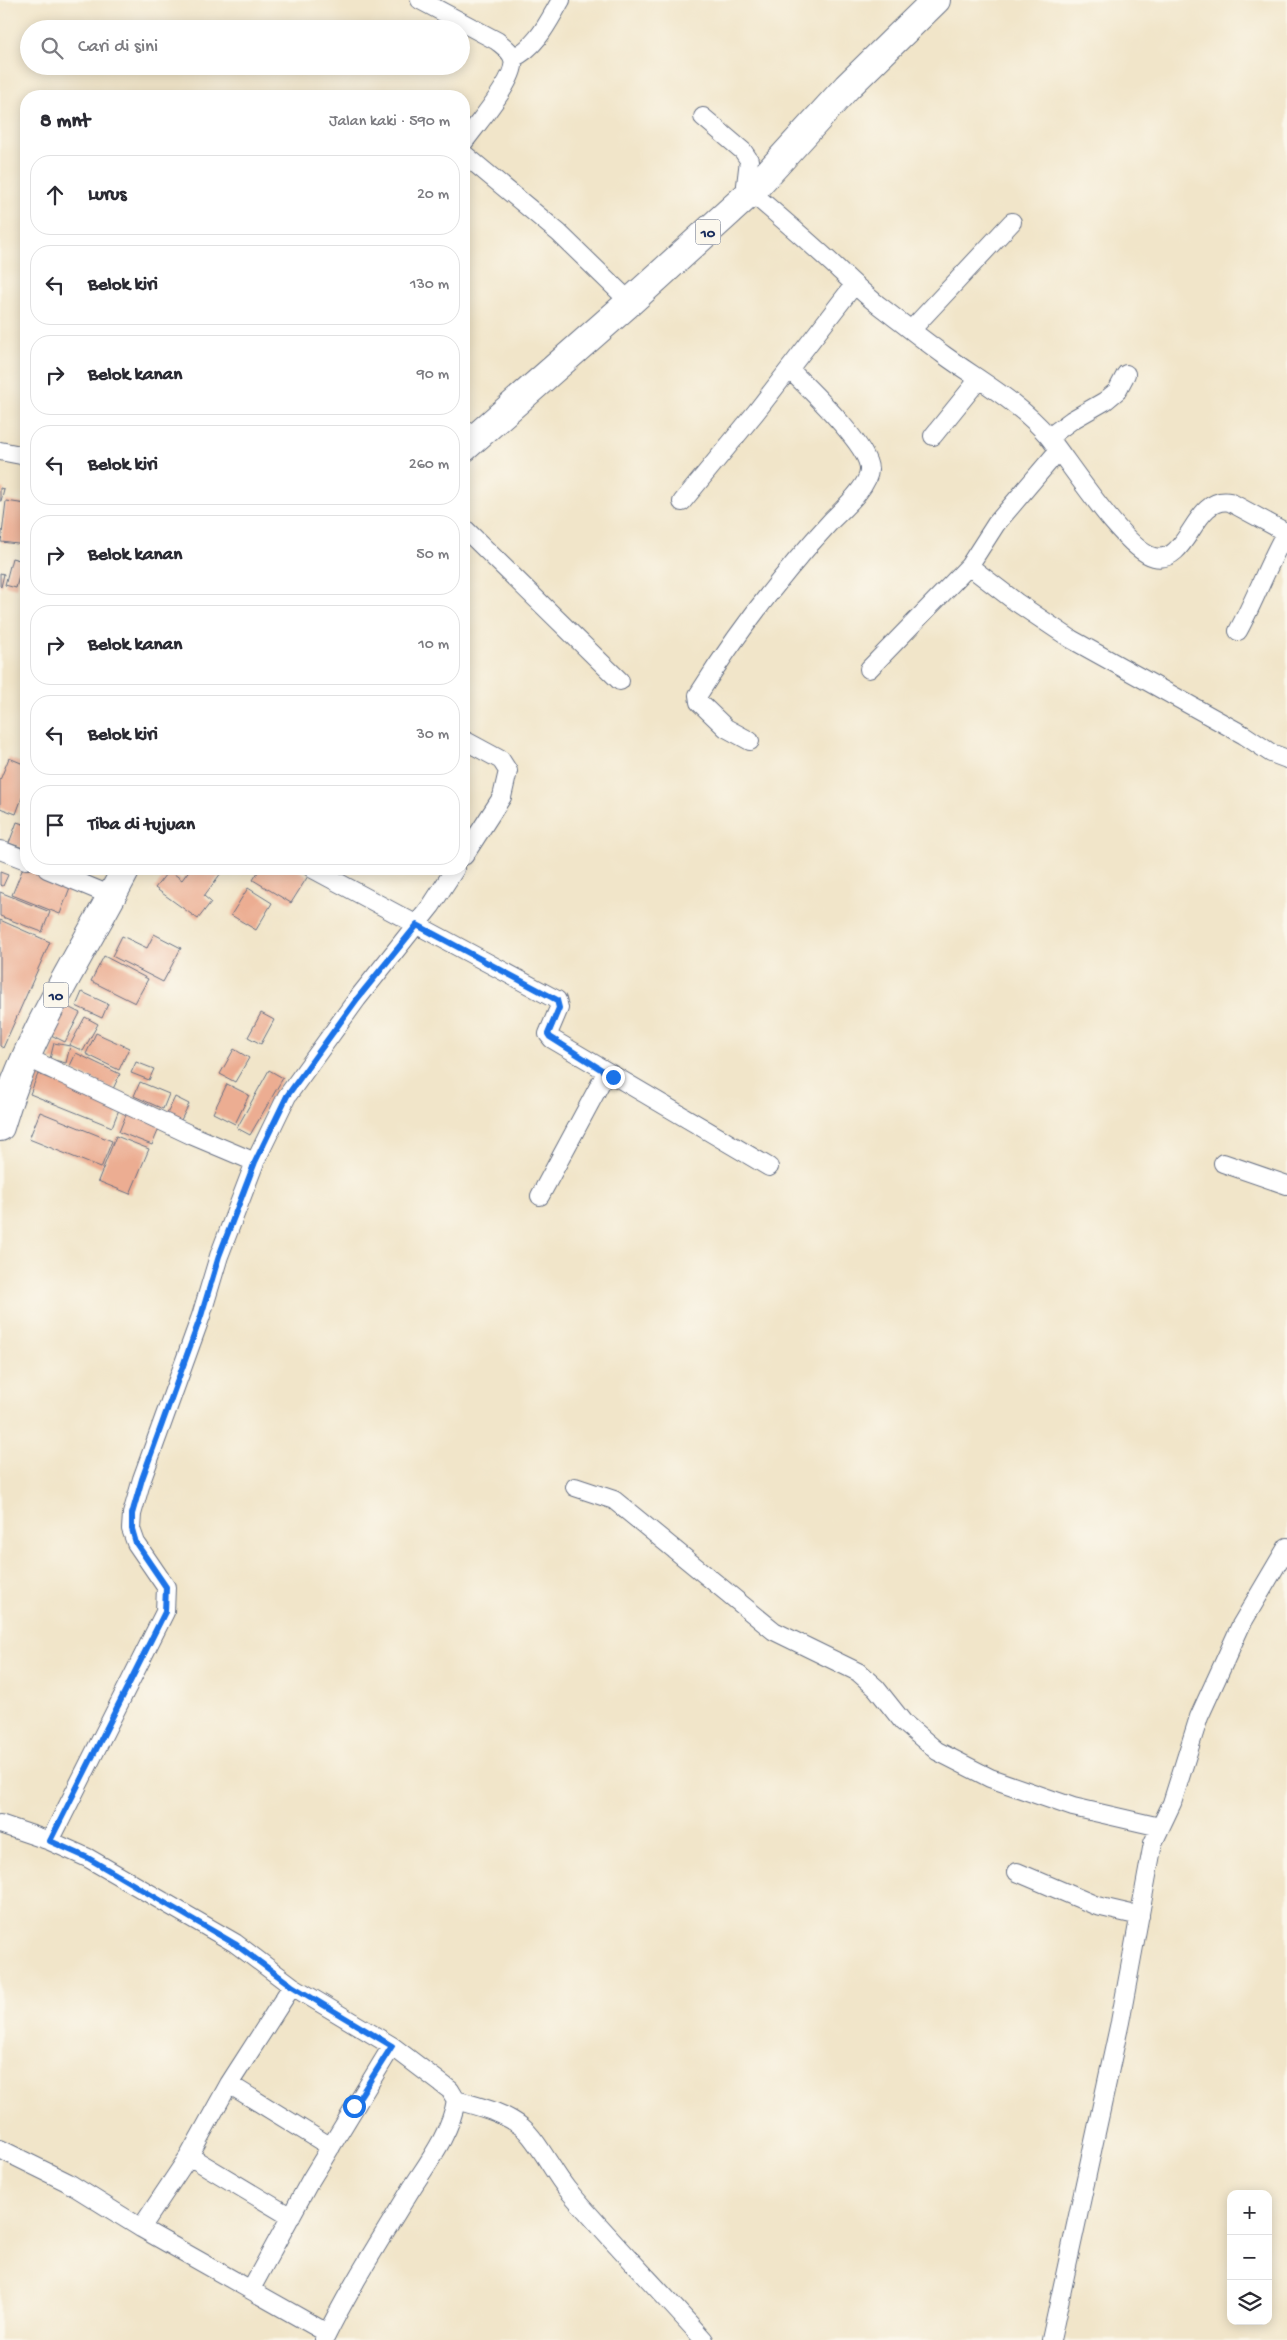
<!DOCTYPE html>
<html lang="id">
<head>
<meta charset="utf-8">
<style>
  :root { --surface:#fff; --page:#f2f2f3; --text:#2b2b33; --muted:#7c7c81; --line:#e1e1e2 }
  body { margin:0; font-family:"Gochi Hand",sans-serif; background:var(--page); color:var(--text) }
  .controls { position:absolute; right:15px; bottom:15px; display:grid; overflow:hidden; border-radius:10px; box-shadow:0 2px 12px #0003 }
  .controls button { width:45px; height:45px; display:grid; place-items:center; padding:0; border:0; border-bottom:1px solid var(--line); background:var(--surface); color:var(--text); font:25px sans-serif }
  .stop { position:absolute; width:15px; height:15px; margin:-11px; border:4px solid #1a73e8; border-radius:50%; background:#fff }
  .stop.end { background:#1a73e8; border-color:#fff; box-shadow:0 1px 5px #0008 }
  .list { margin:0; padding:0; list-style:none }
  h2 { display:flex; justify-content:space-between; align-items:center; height:65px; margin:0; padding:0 20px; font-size:21px }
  h2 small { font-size:16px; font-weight:400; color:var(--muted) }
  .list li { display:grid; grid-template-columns:32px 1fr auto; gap:15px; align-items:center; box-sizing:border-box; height:80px; margin:0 10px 10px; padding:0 10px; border:1px solid var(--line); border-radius:20px }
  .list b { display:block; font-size:19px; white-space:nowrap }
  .list em { font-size:16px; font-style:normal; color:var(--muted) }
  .icon { flex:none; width:28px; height:28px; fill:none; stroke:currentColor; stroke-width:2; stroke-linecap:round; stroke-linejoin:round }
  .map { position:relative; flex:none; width:1287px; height:2340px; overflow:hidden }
  .search { position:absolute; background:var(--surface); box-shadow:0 2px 12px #0003; left:20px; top:20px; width:450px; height:55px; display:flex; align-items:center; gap:12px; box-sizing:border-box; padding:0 18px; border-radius:28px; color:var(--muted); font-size:19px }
  .panel { position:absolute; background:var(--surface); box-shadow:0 2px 12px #0003; left:20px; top:90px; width:450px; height:785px; border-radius:20px }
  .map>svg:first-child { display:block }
  .building { fill:#ecad92 }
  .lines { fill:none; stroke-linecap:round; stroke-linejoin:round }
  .street-casing { stroke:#666f83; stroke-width:20 }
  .highway-casing { stroke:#666f83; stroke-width:30 }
  .street { stroke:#fff; stroke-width:18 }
  .highway { stroke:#fff; stroke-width:28 }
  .route { stroke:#1a73e8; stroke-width:6 }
  .labels { text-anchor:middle; stroke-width:4; stroke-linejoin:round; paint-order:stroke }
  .shield { fill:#fbf7ec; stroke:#5e6b89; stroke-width:1 }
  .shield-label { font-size:15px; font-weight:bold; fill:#1b2f5e }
</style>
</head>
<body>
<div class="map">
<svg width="1287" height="2340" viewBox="0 0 1287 2340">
  <rect width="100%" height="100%" fill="#fbf7ec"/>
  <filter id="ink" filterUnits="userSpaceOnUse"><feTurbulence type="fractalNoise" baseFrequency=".02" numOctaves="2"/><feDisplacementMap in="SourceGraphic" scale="10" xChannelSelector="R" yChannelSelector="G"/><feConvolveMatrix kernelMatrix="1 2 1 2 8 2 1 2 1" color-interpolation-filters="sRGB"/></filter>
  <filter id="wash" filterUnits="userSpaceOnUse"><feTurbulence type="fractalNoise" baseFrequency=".0096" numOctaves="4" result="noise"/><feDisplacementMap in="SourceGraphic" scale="20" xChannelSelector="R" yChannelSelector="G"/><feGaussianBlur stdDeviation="1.12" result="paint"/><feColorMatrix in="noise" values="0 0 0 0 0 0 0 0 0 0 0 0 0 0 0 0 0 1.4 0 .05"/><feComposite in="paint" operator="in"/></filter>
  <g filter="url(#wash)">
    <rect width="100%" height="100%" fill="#f1e5c9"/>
    <g id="blocks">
      <path class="building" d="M0,488L4,489L1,501H0Z
        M6,501L26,504V545L1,542Z
        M12,558L23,561L16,588L5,585Z
        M0,573L4,574L1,587L0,586Z
        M9,758L26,765V787L16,814L0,808V780Z
        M17,822L26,825V849L9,843Z
        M25,863L26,869H38L72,882L60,914L12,895Z
        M61,869H86L82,878Z
        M190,869H224L204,896L211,902L198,919L155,888L169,870L182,880Z
        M260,869H296L308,876L291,903L253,880Z
        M0,872L8,875L3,886L0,885Z
        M248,888L272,903L256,930L231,915Z
        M0,892L50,912L42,932L0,916Z
        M0,920L50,942L3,1048L0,1046Z
        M154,934L181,948L163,982L112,956L122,936L147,948Z
        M104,956L148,979L135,1003L91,981Z
        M82,992L108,1004L102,1018L76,1006Z
        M64,1005L80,1013L65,1042L49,1034Z
        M261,1013L274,1020L261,1044L248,1037Z
        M85,1017L98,1024L83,1051L70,1045Z
        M96,1033L129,1048L119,1070L86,1054Z
        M54,1043L70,1046L66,1063L50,1059Z
        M234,1049L249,1058L235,1082L220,1074Z
        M76,1053L120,1074L113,1089L69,1068Z
        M136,1062L154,1069L149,1080L131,1073Z
        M269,1070L283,1078L250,1135L237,1128Z
        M38,1074L120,1107L112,1127L30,1094Z
        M140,1082L169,1094L163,1109L134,1096Z
        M227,1084L249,1095L235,1124L213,1113Z
        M175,1097L189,1104L181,1120L167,1114Z
        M128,1110L161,1124L152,1145L119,1132Z
        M40,1112L112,1141L101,1168L29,1139Z
        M116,1136L149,1149L130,1194L98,1181Z"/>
    </g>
  </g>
  <g filter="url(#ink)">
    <use href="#blocks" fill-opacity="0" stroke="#666f83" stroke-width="1"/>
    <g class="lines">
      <g class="street-casing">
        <path id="street" d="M420,0L497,41C503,46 511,51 513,59C518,78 475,126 464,142
          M513,58C537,47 548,22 561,0
          M703,117L743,151L749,160L746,185L751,192C780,217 808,241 836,267C851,281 865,295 881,307C902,323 923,340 944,355C980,381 1019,402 1048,436C1068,461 1126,551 1154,557C1189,565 1193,495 1230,502L1287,533
          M464,154L559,233L630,302
          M911,330L1012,222
          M933,436L979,379
          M1049,437L1072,420L1105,401L1117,391L1126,374
          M0,451L26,456
          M682,502L756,412L854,285
          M464,528L620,681
          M969,566L1016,602L1071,639L1244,735L1271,753L1287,759
          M1238,631C1256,598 1268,564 1286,532
          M869,669L969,566L996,524L1058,451
          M464,740L501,760L508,771L502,797L464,856
          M750,741L726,728L699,702L698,695C737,633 782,574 832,520C843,509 870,485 869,469C869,446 807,387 789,369
          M0,850L26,860
          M47,869L112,896
          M313,869L557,1000L559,1008L548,1034L552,1039L769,1167
          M26,1057L191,1135L255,1162
          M1223,1163L1287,1185
          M540,1196L606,1073
          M575,1487L614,1500L774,1631L858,1672L876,1688L903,1722L937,1751L990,1778L1027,1791L1073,1807L1160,1827
          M0,1824L50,1841L88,1858L235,1943L292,1986L392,2046L450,2090L456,2100C451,2133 427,2164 410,2191C380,2240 349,2289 324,2340
          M50,1841L165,1612L166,1587L136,1543L131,1529L132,1514L142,1479L201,1316L219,1256L255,1162L287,1096L357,999L431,906L455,869
          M1017,1872L1097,1906L1140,1916
          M229,2084L331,2147
          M456,2100C480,2107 503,2112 522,2127C537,2139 553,2172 567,2189C611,2241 659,2289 704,2340
          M0,2149L67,2182L141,2228L189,2156L229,2084L292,1986
          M189,2156L291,2217
          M141,2228L327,2333
          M251,2289L310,2181L392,2046
          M1051,2340L1120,2022L1153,1843L1172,1803L1199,1717L1221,1669L1241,1625L1287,1547"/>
      </g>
      <g class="highway-casing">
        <path id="highway" d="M464,448L630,302L751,192L847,87L936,0
          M0,1127C27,1034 82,954 126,869"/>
      </g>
      <use href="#street" class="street"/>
      <use href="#highway" class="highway"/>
    </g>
  </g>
  <g class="lines" filter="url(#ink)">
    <path class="route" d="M354,2106L392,2046L292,1986L235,1944L88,1858L50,1841L165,1612L166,1587L136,1543L132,1529V1514L142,1479L201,1316L219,1256L255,1162L287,1096L357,999L417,925L557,1000L559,1008L548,1034L550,1037L613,1077"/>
  </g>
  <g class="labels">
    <g class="shield">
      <rect x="695.5" y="219.5" width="25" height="25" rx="4"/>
      <rect x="43.5" y="982.5" width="25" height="25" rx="4"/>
    </g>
    <g class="shield-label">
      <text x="708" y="237">10</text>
      <text x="56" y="1000">10</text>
    </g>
  </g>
</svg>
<div class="controls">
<button>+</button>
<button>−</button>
<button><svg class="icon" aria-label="layers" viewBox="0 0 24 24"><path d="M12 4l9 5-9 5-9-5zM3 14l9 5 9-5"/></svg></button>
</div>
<div class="stop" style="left:354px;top:2106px"></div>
<div class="stop end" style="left:613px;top:1077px"></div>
<div class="search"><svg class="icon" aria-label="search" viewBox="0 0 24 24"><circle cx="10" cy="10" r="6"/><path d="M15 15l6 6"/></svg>Cari di sini</div>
<section class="panel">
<h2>8 mnt<small>Jalan kaki · 590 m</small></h2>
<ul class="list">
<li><svg class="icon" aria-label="ahead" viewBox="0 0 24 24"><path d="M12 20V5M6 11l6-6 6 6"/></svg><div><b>Lurus</b></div><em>20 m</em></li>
<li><svg class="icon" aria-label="left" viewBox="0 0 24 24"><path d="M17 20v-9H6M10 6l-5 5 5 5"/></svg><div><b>Belok kiri</b></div><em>130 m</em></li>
<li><svg class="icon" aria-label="right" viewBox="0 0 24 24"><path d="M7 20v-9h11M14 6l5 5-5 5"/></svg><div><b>Belok kanan</b></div><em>90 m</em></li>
<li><svg class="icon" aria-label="left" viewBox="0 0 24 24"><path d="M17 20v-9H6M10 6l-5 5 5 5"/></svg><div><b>Belok kiri</b></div><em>260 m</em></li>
<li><svg class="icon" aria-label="right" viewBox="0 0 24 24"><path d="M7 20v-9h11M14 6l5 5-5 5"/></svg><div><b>Belok kanan</b></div><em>50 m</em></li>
<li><svg class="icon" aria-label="right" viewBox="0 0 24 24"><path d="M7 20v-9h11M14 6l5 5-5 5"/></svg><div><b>Belok kanan</b></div><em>10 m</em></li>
<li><svg class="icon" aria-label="left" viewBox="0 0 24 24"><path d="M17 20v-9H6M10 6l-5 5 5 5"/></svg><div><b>Belok kiri</b></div><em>30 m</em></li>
<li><svg class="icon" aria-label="arrive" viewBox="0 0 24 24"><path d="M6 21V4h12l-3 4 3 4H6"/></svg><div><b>Tiba di tujuan</b></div></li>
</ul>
</section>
</div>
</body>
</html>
